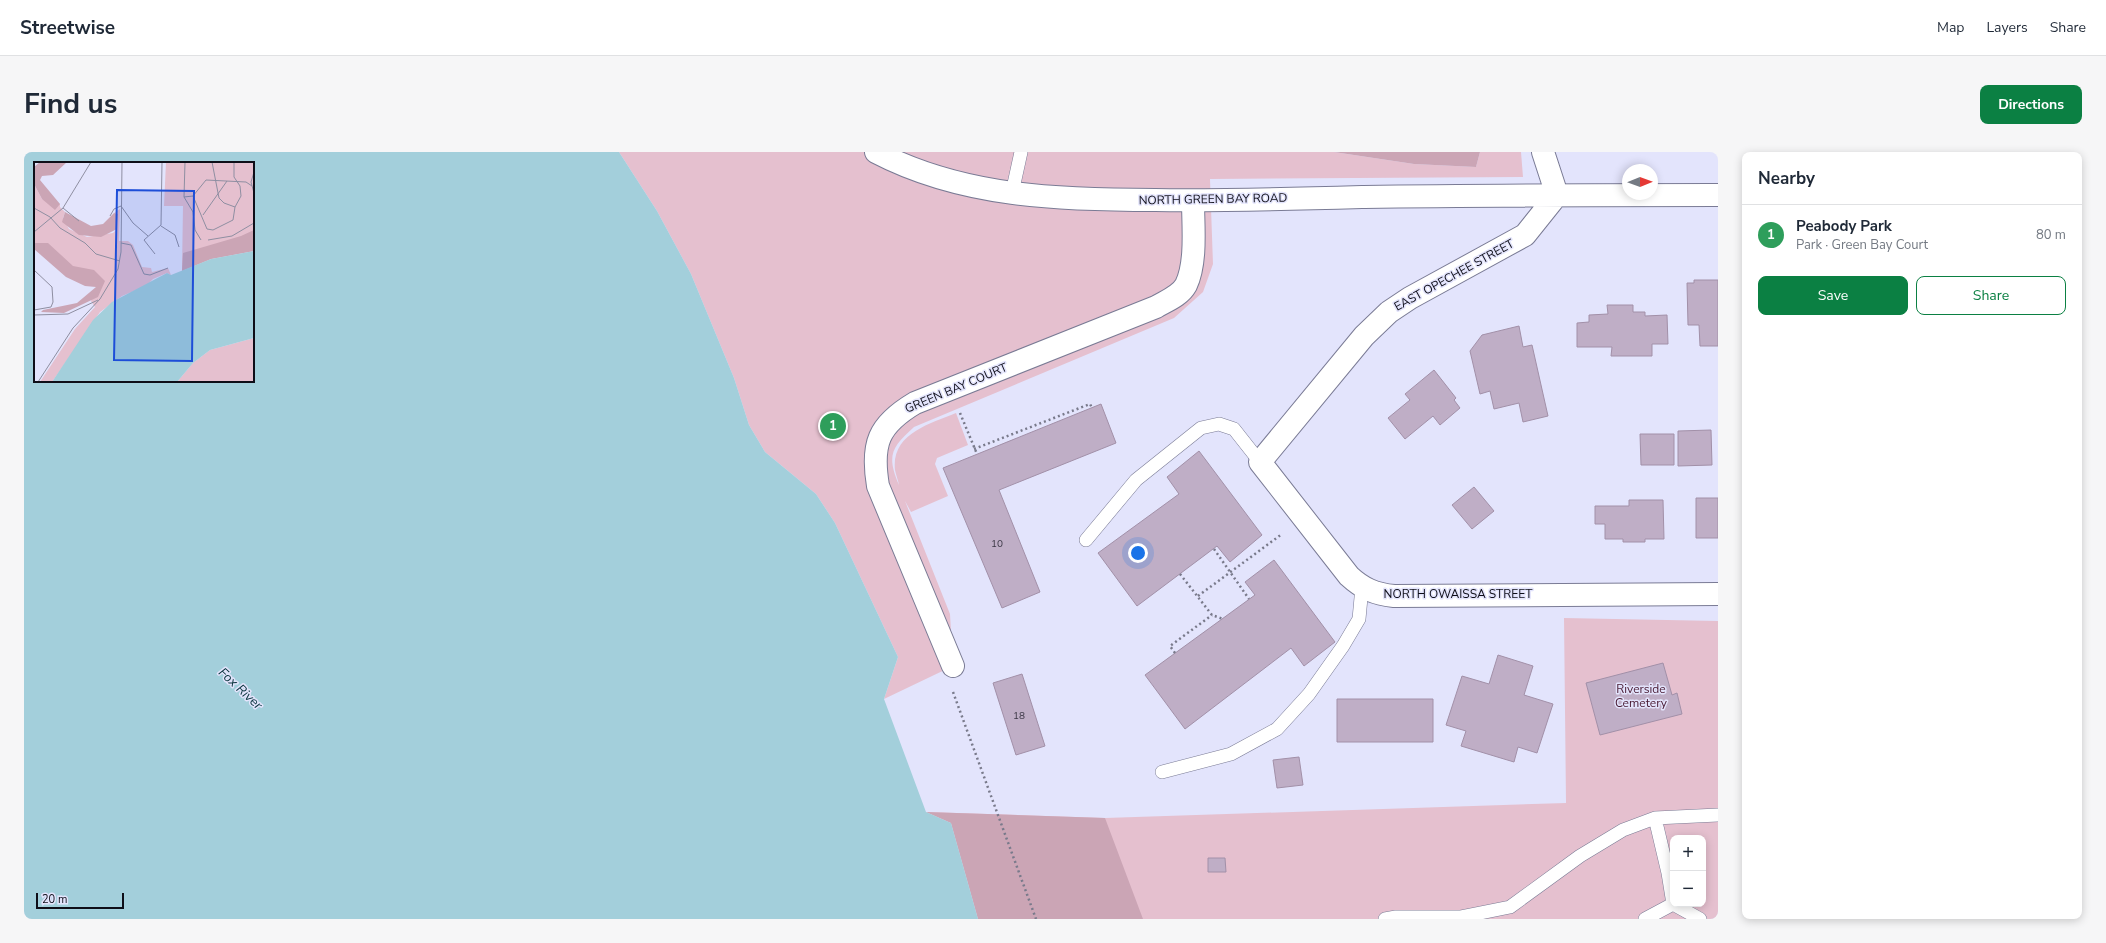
<!DOCTYPE html>
<html lang="en">
<head>
<meta charset="utf-8">
<style>
  :root { --surface:#fff; --page:#f6f6f7; --text:#1f2937; --muted:#747a83; --line:#e0e1e3; --accent:#0b8043 }
  body { margin:0; font-family:"Nunito Sans",sans-serif; background:var(--page); color:var(--text) }
  .controls { position:absolute; right:12px; bottom:12px; display:grid; overflow:hidden; border-radius:8px; box-shadow:0 2px 10px #0003 }
  .controls button { width:36px; height:36px; display:grid; place-items:center; padding:0; border:0; border-bottom:1px solid var(--line); background:var(--surface); color:var(--text); font:20px sans-serif }
  .compass { position:absolute; left:1598px; top:12px; width:36px; height:36px; border-radius:50%; background:var(--surface); box-shadow:0 2px 10px #0003; rotate:89deg }
  .scale { position:absolute; left:12px; bottom:10px; width:88px; box-sizing:border-box; padding-left:4px; border:2px solid #0e0e18; border-top:0; font-size:11px; line-height:14px; white-space:nowrap; color:#0e0e18; -webkit-text-stroke:3px #e3e4fc; paint-order:stroke }
  .you { position:absolute; left:1114px; top:401px; width:14px; height:14px; margin:-10px; border:3px solid #fff; border-radius:50%; background:#1a73e8; box-shadow:0 0 0 6px #1a73e833 }
  .badge { display:grid; place-items:center; width:26px; height:26px; border-radius:50%; background:var(--accent); color:#fff; font-size:13px; font-weight:700 }
  .pin { position:absolute; translate:-50% -50%; border:2px solid #fff; box-shadow:0 1px 4px #0006 }
  .list { margin:0; padding:0; list-style:none }
  h2 { display:flex; justify-content:space-between; align-items:center; height:52px; margin:0; padding:0 16px; font-size:17px }
  h2 small { font-size:13px; font-weight:400; color:var(--muted) }
  .list li { display:grid; grid-template-columns:26px 1fr auto; gap:12px; align-items:center; box-sizing:border-box; height:60px; padding:0 16px; border-top:1px solid var(--line) }
  .list b { display:block; font-size:15px; white-space:nowrap }
  .list p { margin:0; font-size:13px; white-space:nowrap; color:var(--muted) }
  .list em { font-size:13px; font-style:normal; color:var(--muted) }
  .actions { display:flex; gap:8px; padding:12px 16px }
  .actions a { flex:1; padding:9px 0; border:1px solid var(--accent); border-radius:8px; text-align:center; font-size:14px; color:var(--accent) }
  .actions .main { background:var(--accent); color:#fff }
  .map { position:relative; flex:none; width:1694px; height:767px; overflow:hidden; border-radius:8px }
  header { display:flex; align-items:center; gap:24px; box-sizing:border-box; height:56px; padding:0 20px; background:var(--surface); border-bottom:1px solid var(--line) }
  header strong { font-size:19px }
  nav { display:flex; gap:22px; margin-inline-start:auto; font-size:14px }
  .intro { display:flex; align-items:center; justify-content:space-between; box-sizing:border-box; height:96px; padding:0 24px }
  h1 { margin:0; font-size:28px }
  .button { padding:10px 18px; border-radius:8px; background:var(--accent); color:#fff; font-size:14px; font-weight:700 }
  main { display:flex; gap:24px; padding:0 24px }
  aside { flex:1; background:var(--surface); border-radius:8px; box-shadow:0 2px 10px #0003 }
  .map>svg:first-child { display:block }
  .green { fill:#e5c0cf; fill-rule:evenodd }
  .forest { fill:#cba5b5 }
  .water { fill:#a3cfdb; fill-rule:evenodd }
  .building { fill:#bfaec6; stroke:#a290a8 }
  .lines { fill:none; stroke-linecap:round; stroke-linejoin:round }
  .lane-casing { stroke:#7a7b95; stroke-width:14 }
  .street-casing { stroke:#7a7b95; stroke-width:24 }
  .path { stroke:#797a8b; stroke-width:2.5; stroke-dasharray:2 3; stroke-linecap:butt }
  .lane { stroke:#fff; stroke-width:13 }
  .street { stroke:#fff; stroke-width:22 }
  .labels { text-anchor:middle; stroke-width:3; stroke-linejoin:round; paint-order:stroke }
  .number-label { font-size:10px; fill:#3a3644 }
  .street-label { font-size:12px; fill:#0e0e18; stroke:#e3e4fc }
  .park-label { font-size:12px; fill:#481932; stroke:#e3e4fc }
  .water-label { font-size:13px; font-style:italic; fill:#05313a; stroke:#e3e4fc }
  .inset-road { fill:none; stroke:#8e8ea1; stroke-width:1 }
  .view { fill:#1d4ed8; fill-opacity:0.15; stroke:#1d4ed8; stroke-width:2 }
  .inset-edge { fill:none; stroke:#0e0e18; stroke-width:2 }
</style>
</head>
<body>
<header>
<strong>Streetwise</strong>
<nav><a>Map</a><a>Layers</a><a>Share</a></nav>
</header>
<div class="intro"><h1>Find us</h1><a class="button">Directions</a></div>
<main>
<div class="map">
<svg width="1694" height="767" viewBox="0 0 1694 767">
  <rect width="100%" height="100%" fill="#e3e4fc"/>
  <path class="green" d="M595,0H1310L1390,12L1452,15L1456,0H1497L1499,25L1186,27L1189,112L1179,140L1150,166L890,275C868,295 862,303 875,333C874,328 872,323 871,318C867,282 905,272 932,261L944,293L913,306L911,312L924,344L887,360L881,349L926,462L929,514L860,547L874,505L811,371L792,342L741,300L725,273L710,226L667,122L633,59Z
    M1540,466L1694,469V767H954L927,671L902,660L1081,666L1542,651ZM1649,686H1679V752H1649Z"/>
  <path class="forest" d="M1310,0H1456L1452,15L1390,12Z
    M902,660L1081,666L1119,767H954L927,671Z"/>
  <path class="water" d="M0,0H595L633,59L667,122L710,226L725,273L741,300L792,342L811,371L874,505L860,547L902,660L927,671L954,767H0ZM11,11H229V229H11Z"/>
  <path class="building" d="M1670,128H1694V194H1676L1675,173H1664L1663,131H1670Z
    M1583,153H1609V160H1621V164L1643,163L1644,192H1628V204H1587L1588,195H1553V171L1565,170V163L1584,162Z
    M1495,174L1499,195L1508,193L1524,264L1499,270L1495,251L1470,257L1466,239L1456,242L1446,199L1458,183Z
    M1410,218L1432,246L1430,248L1436,256L1416,273L1409,264L1381,287L1364,266L1386,248L1381,242Z
    M1077,252L1092,291L975,338L1016,440L978,456L919,316Z
    M1687,278L1688,313L1654,314V279Z
    M1616,282H1650V313H1617Z
    M1175,299L1238,383L1206,410L1193,394L1113,454L1074,401L1155,342L1143,325Z
    M1450,335L1470,359L1448,377L1428,353Z
    M1672,346H1694V386H1672Z
    M1605,348H1639L1640,387H1621V390H1599V387H1581V372H1571V354H1605Z
    M1250,408L1311,490L1280,514L1267,496L1161,577L1121,523L1231,443L1221,430Z
    M1474,503L1509,514L1500,543L1529,552L1513,601L1494,595L1490,610L1437,594L1442,579L1422,573L1438,524L1465,532Z
    M1639,511L1648,543L1653,541L1658,562L1576,583L1562,531Z
    M998,522L1021,594L992,603L969,531Z
    M1313,547H1409V590H1313Z
    M1275,605L1279,633L1253,636L1249,608Z
    M1184,706H1201L1202,720H1184Z"/>
  <g class="lines">
    <g class="lane-casing">
      <path id="lane" d="M988,41L997,0
        M1062,388L1112,328L1177,276L1195,272L1210,277L1236,310
        M1138,620L1207,602L1253,577L1285,542L1319,494L1335,467L1338,435
        M1631,666L1644,721L1649,752
        M1649,752L1676,767
        M1361,767L1372,765H1436L1486,755L1556,704L1599,678L1631,666L1694,663
        M1621,767L1649,752"/>
    </g>
    <g class="street-casing">
      <path id="street" d="M852,0C938,45 1036,48 1131,48C1201,49 1270,47 1340,45C1458,43 1576,43 1694,43
        M1519,0L1533,43
        M1533,43L1501,83L1386,146L1365,160L1340,184L1236,310L1325,424C1339,437 1351,442 1370,444L1694,442
        M929,514L854,334C847,292 854,273 891,251L1132,155C1142,149 1156,144 1162,133C1173,110 1169,73 1169,49"/>
    </g>
    <path class="path" d="M936,261L953,302
      M950,297L1066,252L1068,256
      M1190,397L1225,447
      M1156,422L1188,463L1199,467
      M1174,444L1258,382
      M1151,501L1146,494L1188,463
      M929,540L1012,767"/>
    <use href="#lane" class="lane"/>
    <use href="#street" class="street"/>
  </g>
  <g class="labels">
    <g class="number-label">
      <text x="973" y="395">10</text>
      <text x="995" y="567">18</text>
    </g>
    <g class="street-label">
      <text transform="translate(1189 47) rotate(-1)" y="4">NORTH GREEN BAY ROAD</text>
      <text transform="translate(1430 123) rotate(-29)" y="4">EAST OPECHEE STREET</text>
      <text transform="translate(932 236) rotate(-23)" y="4">GREEN BAY COURT</text>
      <text x="1434" y="446">NORTH OWAISSA STREET</text>
    </g>
    <g class="park-label">
      <text x="1617" y="541">Riverside<tspan x="1617" dy="14">Cemetery</tspan></text>
    </g>
    <g class="water-label">
      <text transform="translate(217 536) rotate(43)" y="5">Fox River</text>
    </g>
  </g>
  <g transform="translate(10 10)">
    <rect width="220" height="220" fill="#e3e4fc"/>
    <path d="M132,0H220V89L177,97L148,109L149,44H130ZM0,22L8,37L26,42V45L31,50L29,56L35,67L53,75L79,71L83,67L84,52L80,51L86,47L85,79H94L99,83L108,105L117,106L118,110L134,106L137,113L133,111L119,117L112,124L88,134L66,150L18,220H6L41,167L61,145L57,139L64,121L0,87ZM220,176V220H143L159,201L176,188Z" fill="#e5c0cf"/>
    <path d="M6,0H33L19,13L8,14L6,18L26,42L21,48L8,37L0,22V5ZM31,50L57,64L69,62L80,51L84,52L83,67L67,75L45,73L28,60ZM220,68V89L177,97L148,109L149,91L207,74ZM0,81H14L39,104L60,108L71,119L64,135L30,151L7,150L9,148L43,141L62,125L51,124L32,115L0,87Z" fill="#cba5b5"/>
    <path d="M220,89V176L176,188L159,201L143,220H18L59,158L78,140L133,111L137,113L177,97Z" fill="#a3cfdb"/>
    <path class="inset-road" d="M151,0L150,35L159,50L161,68L167,78M178,0L185,36L190,41L201,45M220,10L217,20L220,31M159,34L173,67L179,68L199,58L201,45L207,34L206,24L200,15V0M150,35L159,34L172,18L212,20L218,24M87,44L99,61L114,74M0,46L16,55L26,66L51,81L62,92L86,99M29,46L45,59M169,53L193,19M76,54L80,47L87,44M127,64L141,73L145,85M0,70L29,46L57,0M174,78L198,74L220,61M87,81L97,83L110,112L116,113L134,106M121,92L110,78L127,63L128,0M0,108L18,125L19,140L17,145L0,148M0,153L34,152L64,138M4,220L39,166L66,137L84,107L87,90L88,0"/>
    <path class="view" d="M83,28L160,29L158,199L80,198Z"/>
    <rect width="220" height="220" class="inset-edge"/>
  </g>
</svg>
<div class="controls">
<button>+</button>
<button>−</button>
</div>
<svg class="compass" viewBox="-18 -18 36 36"><path d="M0-13l5 13h-10z" fill="#e53935"/><path d="M0 13l5-13h-10z" fill="#747a83"/></svg>
<div class="scale">20 m</div>
<div class="you"></div>
<div class="pin badge" style="left:809px;top:274px;background:#2e9e5b">1</div>
</div>
<aside>
<h2>Nearby<small></small></h2>
<ul class="list">
<li><span class="badge" style="background:#2e9e5b">1</span><div><b>Peabody Park</b><p>Park · Green Bay Court</p></div><em>80 m</em></li>
</ul>
<div class="actions"><a class="main">Save</a><a>Share</a></div>
</aside>
</main>
</body>
</html>
